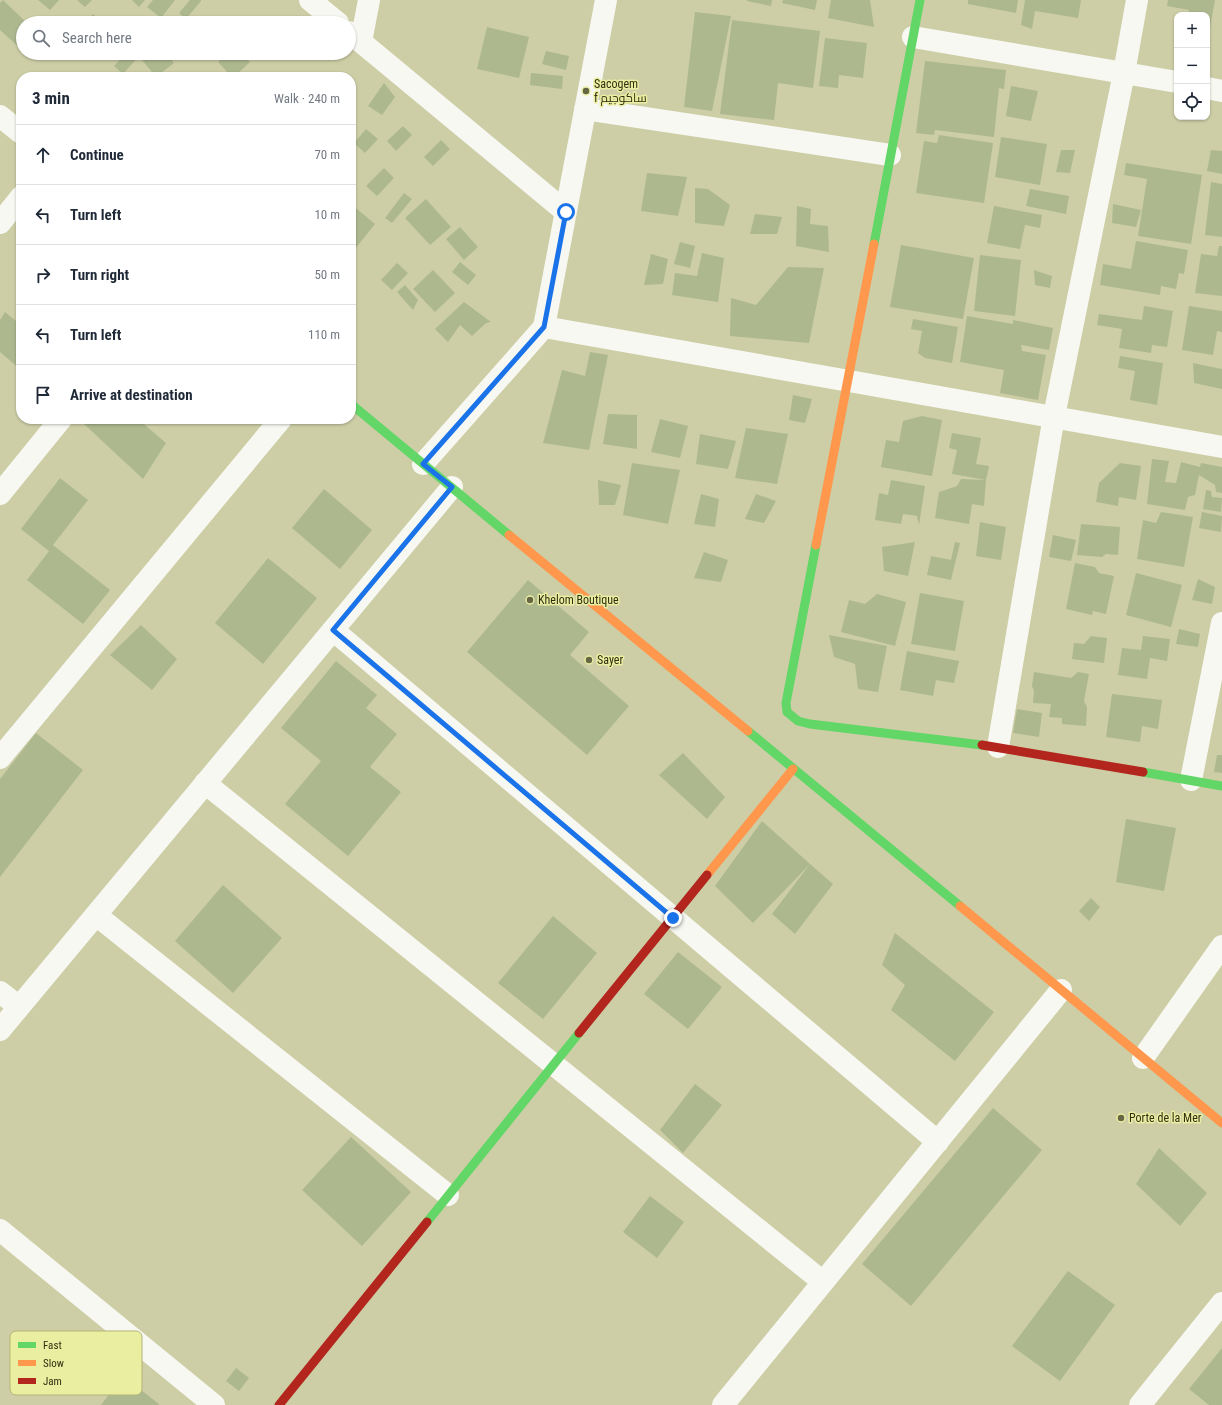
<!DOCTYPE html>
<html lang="en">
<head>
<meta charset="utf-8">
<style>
  :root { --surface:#fff; --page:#f2f2f3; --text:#1f2937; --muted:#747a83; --line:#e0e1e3 }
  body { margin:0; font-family:"Roboto Condensed",Cairo,sans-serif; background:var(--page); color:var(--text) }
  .controls { position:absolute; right:12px; top:12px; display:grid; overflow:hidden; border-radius:8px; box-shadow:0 1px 3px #0004 }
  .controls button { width:36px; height:36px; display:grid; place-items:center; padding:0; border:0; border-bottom:1px solid var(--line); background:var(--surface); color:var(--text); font:20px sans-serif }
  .stop { position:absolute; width:12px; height:12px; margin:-9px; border:3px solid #1a73e8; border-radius:50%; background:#fff }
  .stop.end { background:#1a73e8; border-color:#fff; box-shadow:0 1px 4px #0008 }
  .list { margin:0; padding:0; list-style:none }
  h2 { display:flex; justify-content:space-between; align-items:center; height:52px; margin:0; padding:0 16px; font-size:17px }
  h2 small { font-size:13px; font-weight:400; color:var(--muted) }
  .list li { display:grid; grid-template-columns:26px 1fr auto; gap:12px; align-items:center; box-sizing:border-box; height:60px; padding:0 16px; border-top:1px solid var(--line) }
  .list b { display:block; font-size:15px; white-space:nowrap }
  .list em { font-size:13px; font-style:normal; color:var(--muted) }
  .icon { flex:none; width:22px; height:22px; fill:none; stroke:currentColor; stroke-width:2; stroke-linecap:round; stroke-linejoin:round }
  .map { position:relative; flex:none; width:1222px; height:1405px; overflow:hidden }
  .search { position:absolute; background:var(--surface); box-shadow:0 1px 3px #0004; left:16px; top:16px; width:340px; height:44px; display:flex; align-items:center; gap:10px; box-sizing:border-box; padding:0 14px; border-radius:22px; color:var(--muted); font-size:15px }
  .panel { position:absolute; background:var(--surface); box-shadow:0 1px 3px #0004; left:16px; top:72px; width:340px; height:352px; border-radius:16px }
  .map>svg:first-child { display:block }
  .building { fill:#adb88f }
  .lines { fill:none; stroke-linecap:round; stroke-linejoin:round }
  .street { stroke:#f8f8f2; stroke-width:22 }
  .fast { stroke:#63d668; stroke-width:9 }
  .slow { stroke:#ff974d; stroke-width:9 }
  .jam { stroke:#b3261e; stroke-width:9 }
  .route { stroke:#1a73e8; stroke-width:5 }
  .poi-dot { fill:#666744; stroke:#eaeea1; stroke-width:1.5 }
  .labels { text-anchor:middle; stroke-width:3; stroke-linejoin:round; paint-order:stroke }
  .poi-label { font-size:12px; fill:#2f2f10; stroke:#eaeea1; text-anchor:start }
  .key { fill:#eaeea1; stroke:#b2b576; stroke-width:1 }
  .key-label { font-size:11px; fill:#2f2f10 }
</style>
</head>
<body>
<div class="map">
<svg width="1222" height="1405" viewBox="0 0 1222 1405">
  <rect width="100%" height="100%" fill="#cdcea6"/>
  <path class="building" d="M3,0L27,23H23V46L21,49L0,30V3Z
    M38,0H59L50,10Z
    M77,0H92L85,7Z
    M132,0H145L139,7Z
    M153,0H175L161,18L147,7Z
    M190,0H201V1L186,19L179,13Z
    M747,0H772L771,6L747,1Z
    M783,0H817L815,10L782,3Z
    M831,0H870L874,27L828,18Z
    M968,0H1018L1016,13L968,4Z
    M1025,0H1081L1078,18L1035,11L1032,29L1021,25Z
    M1168,0H1215L1208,38H1207V15H1188L1189,10L1167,6Z
    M695,12L731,16L712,111L684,107Z
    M93,14L102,23H85Z
    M197,16L204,23H190Z
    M732,20L820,31L813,88L778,83L774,120L720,114Z
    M487,27L529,37L519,78L477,69Z
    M825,38L867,43L863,78L839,75L838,88L819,86Z
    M546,51L569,56L566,70L542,64Z
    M126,53H142L123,74L114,66Z
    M151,53H166L174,63L156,77L142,60Z
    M228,53H241L250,62L234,77H232L218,62Z
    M925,61L1006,70L1004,89L999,88L994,137L935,130L934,135L916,133Z
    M531,73L563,76L562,89L530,85Z
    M384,83L395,97L382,115L368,106Z
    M1011,86L1038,91L1031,121L1006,116Z
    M403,126L412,135L396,151L387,141Z
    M366,129L378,139L365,153L354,143Z
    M939,135L993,143L984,203L916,193L924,141L937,143Z
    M1001,137L1047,144L1040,185L995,177Z
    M441,140L450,149L433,166L424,157Z
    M1061,150H1075L1070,173L1056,172Z
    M1211,150L1222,151V174L1207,171Z
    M1126,163L1202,175L1191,244L1138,236L1147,179L1124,175Z
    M384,168L394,178L377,196L366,186Z
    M647,173L687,177L678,216L641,211Z
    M1211,182L1222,184V237L1205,235Z
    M695,188L708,189L730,205L724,226L695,223Z
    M1030,189L1069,196L1066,214L1026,206Z
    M404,193L412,199L392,223L385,218Z
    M426,199L451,227L430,245L405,218Z
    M351,204L375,224L351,254Z
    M1113,204L1141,210L1136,227L1112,223Z
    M797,206L811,209L810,224L828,226L829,252L796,246Z
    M994,206L1042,215L1040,228L1025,225L1020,249L987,243Z
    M755,214L782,217L777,234H750Z
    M460,227L478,247L464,260L446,239Z
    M1136,241L1188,250L1184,274L1179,273L1176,289L1161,286L1160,295L1100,285L1103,264L1131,269Z
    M680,242L695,246L690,268L674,264Z
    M901,245L974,258L963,319L890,307Z
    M1219,246H1222V296L1195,293L1201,254L1217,256Z
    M702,253L724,258L718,302L672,295L675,273L697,276Z
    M651,254L668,259L663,284L644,285Z
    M980,255L1021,260L1015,316L974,311Z
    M460,262L476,275L468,285L452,272Z
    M397,263L408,273L392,290L381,280Z
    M788,267L824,268L809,343L730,336L731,298L756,305Z
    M433,270L455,293L435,312L413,289Z
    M1034,270L1052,276L1050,288L1035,285Z
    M405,285L418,300L413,310L397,292Z
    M464,302L491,322L486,323L472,336L460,325L448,342L435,329Z
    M1144,306L1173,311L1167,347L1152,345L1151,353L1119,348L1122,329L1097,325L1099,314L1142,320Z
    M1189,306L1222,311V332L1217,331L1213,355L1182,350Z
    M5,312L21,325V370L0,352V320Z
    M967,316L1013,324V320L1053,328L1049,350L1021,345L1022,351L1046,355L1038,400L1000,393L1004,370L960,362Z
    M913,319L958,327L952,363L925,358L918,353L922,331L911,329Z
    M590,352L608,355L589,450L543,443L562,370L585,376Z
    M1120,356L1163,363L1157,405L1130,400L1135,371L1118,368Z
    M1193,363L1222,369V389L1194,383Z
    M793,395L812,399L805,423L789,420Z
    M608,414L637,415V449L603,444Z
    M922,416L942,420L932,476L881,467L886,440L899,442L903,421Z
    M88,419H138L166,443L143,479L84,424Z
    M660,419L688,426L680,458L651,452Z
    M746,428L788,434L777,484L735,478Z
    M952,433L981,438L976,464L989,466L986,480L952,474L957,450L949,448Z
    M700,434L736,441L728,469L696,464Z
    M1152,459L1169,461L1165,482L1176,483L1181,462L1200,467L1201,463L1222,467V493L1216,492L1215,485L1199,475L1195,495L1188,497L1185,510L1147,504Z
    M632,463L680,470L668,524L623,515Z
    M1120,463L1141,466L1136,500L1119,497L1118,506L1096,502L1099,483Z
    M60,478L88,500L53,545L110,590L83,624L27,580L49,551L21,529Z
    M961,479L986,480L984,506L972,504L969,524L935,518L939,492L957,486Z
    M598,480L621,485L615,505H599Z
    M891,480L925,486L919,525L917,516L903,514L901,524L875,520L879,493L888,495Z
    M324,489L372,530L340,569L292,528Z
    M1206,490L1211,491L1212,497L1222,498L1221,512L1203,509Z
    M701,494L719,499L715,527L694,524Z
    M756,494L776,501L764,523L745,519Z
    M1161,512L1193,517L1184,567L1137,559L1143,520L1156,523Z
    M1202,512L1222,516L1221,532L1199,528Z
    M980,522L1006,527L1001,560L976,556Z
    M1081,524L1120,527L1118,555L1106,554L1102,557L1077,555Z
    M1053,535L1076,540L1071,561L1049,557Z
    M915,542L908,576L884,571L882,547Z
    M955,542L960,543L951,580L927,575L931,556L951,560Z
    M704,552L728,560L721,582L694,578Z
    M268,558L317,598L263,664L215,623Z
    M1075,563L1095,567L1099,573L1114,576L1106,614L1093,611L1092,615L1066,609Z
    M1136,573L1182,585L1171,627L1126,615Z
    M1198,579L1215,587L1212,604L1192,600Z
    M528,580L589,632L570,655L629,706L587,755L467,652Z
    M920,593L964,601L955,651L911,644Z
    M877,594L906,602L895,646L841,632L849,600L865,604Z
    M141,625L177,659L152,690L110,655Z
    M1179,629L1200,634L1198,647L1176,644Z
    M829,635L887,646L878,692L858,689L855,664L834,657Z
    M1091,636L1107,638L1104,663L1072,659L1074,643L1084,644Z
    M1143,636L1170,639L1167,661L1150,658L1147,679L1118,675L1122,648L1141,650Z
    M907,651L959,661L954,683L936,680L933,696L900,690Z
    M336,661L377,695L366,708L397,734L370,767L401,792L348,856L285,804L321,761L281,728Z
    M1034,672L1071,678L1078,672L1089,674L1084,701L1087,707L1086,726L1062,724V718L1049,717L1051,704L1033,703L1034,691L1032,686Z
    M1112,694L1162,700L1158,729L1142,726L1140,742L1106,737Z
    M1017,709L1042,713L1039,737L1013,733Z
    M36,733L83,770L0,877V779Z
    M683,753L725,797L707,819L659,775Z
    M1217,755H1222V773L1214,772Z
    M1126,819L1176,828L1164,891L1116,882Z
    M762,821L810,864L753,923L715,886Z
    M810,864L833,884L795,934L772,914Z
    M223,885L282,938L233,993L175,941Z
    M1091,898L1100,907L1089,921L1079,911Z
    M553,916L597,953L543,1019L498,983Z
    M895,933L994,1012L955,1061L891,1010L905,985L882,965Z
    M678,952L722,987L688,1029L644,994Z
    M695,1084L722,1105L683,1153L660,1130Z
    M993,1108L1042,1150L911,1306L862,1264Z
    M351,1137L411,1192L362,1246L302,1190Z
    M1159,1148L1207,1193L1180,1226L1136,1184Z
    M650,1196L684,1222L657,1258L623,1232Z
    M1068,1271L1115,1305L1060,1381L1012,1346Z
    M1222,1348V1405H1209L1189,1389Z
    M236,1368L249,1378L239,1391L226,1381Z
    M123,1376L159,1404L158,1405H101Z"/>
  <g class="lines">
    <path class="street" d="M310,0L338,23
      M349,32L566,212
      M913,37L1177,82
      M361,42L369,0
      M1207,88L1222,91
      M585,109L890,155
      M0,116L21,133
      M0,223L21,197
      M544,327L1222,447
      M423,464L544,327L606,0
      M0,494L61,419
      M333,630L938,1142
      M998,747L1054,416L1124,73L1137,0
      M0,758L281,419
      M1191,780L1222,623
      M205,783L823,1282
      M96,915L448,1195
      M0,992L19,1007
      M0,1030L452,487
      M1143,1058L1222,946
      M0,1230L214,1405
      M723,1405L1061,990
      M1140,1405L1222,1303"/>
    <path class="fast" d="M874,244L920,0
      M351,404L509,535
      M816,545L786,703L787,712L798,721L810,724L982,745
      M748,731L960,906
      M1143,772L1222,786
      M427,1222L579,1033"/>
    <path class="slow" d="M509,535L748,731
      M816,545L874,244
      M707,875L793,769
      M960,906L1222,1123"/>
    <path class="jam" d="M982,745L1143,772
      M579,1033L707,875
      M279,1405L427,1222"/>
  </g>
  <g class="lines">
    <path class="route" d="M566,212L544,327L423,464L452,487L333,630L673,918"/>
  </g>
  <g class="poi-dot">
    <circle cx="586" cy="91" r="4"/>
    <circle cx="530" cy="600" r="4"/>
    <circle cx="589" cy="660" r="4"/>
    <circle cx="1121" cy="1118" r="4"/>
  </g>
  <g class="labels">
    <g class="poi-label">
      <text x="594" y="88">Sacogem<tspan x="594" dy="14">f ساكوجيم</tspan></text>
      <text x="538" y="604">Khelom Boutique</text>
      <text x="597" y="664">Sayer</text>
      <text x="1129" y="1122">Porte de la Mer</text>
    </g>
  </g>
  <rect x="10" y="1331" width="132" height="64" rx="6" class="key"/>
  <rect x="18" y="1342" width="18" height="6" fill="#63d668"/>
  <rect x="18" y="1360" width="18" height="6" fill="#ff974d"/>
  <rect x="18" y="1378" width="18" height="6" fill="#b3261e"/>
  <g class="key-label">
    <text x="43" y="1349">Fast</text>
    <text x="43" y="1367">Slow</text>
    <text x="43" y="1385">Jam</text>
  </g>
</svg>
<div class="controls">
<button>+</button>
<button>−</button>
<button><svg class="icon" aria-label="locate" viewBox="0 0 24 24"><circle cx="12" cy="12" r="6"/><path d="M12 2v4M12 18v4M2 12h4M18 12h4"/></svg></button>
</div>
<div class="stop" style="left:566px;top:212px"></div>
<div class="stop end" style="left:673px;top:918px"></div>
<div class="search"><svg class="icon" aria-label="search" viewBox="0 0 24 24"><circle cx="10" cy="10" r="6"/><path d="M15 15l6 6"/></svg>Search here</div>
<section class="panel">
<h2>3 min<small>Walk · 240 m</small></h2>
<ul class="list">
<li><svg class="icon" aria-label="ahead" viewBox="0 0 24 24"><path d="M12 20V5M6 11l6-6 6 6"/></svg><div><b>Continue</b></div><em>70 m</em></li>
<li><svg class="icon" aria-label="left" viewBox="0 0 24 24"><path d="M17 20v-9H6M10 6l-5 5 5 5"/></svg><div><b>Turn left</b></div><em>10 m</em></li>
<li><svg class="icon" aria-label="right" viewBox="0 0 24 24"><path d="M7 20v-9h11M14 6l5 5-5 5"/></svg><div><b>Turn right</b></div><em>50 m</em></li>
<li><svg class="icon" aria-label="left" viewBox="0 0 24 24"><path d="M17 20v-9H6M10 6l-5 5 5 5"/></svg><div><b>Turn left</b></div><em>110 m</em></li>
<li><svg class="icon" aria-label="arrive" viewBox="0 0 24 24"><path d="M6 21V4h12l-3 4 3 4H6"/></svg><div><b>Arrive at destination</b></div></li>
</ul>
</section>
</div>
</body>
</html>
